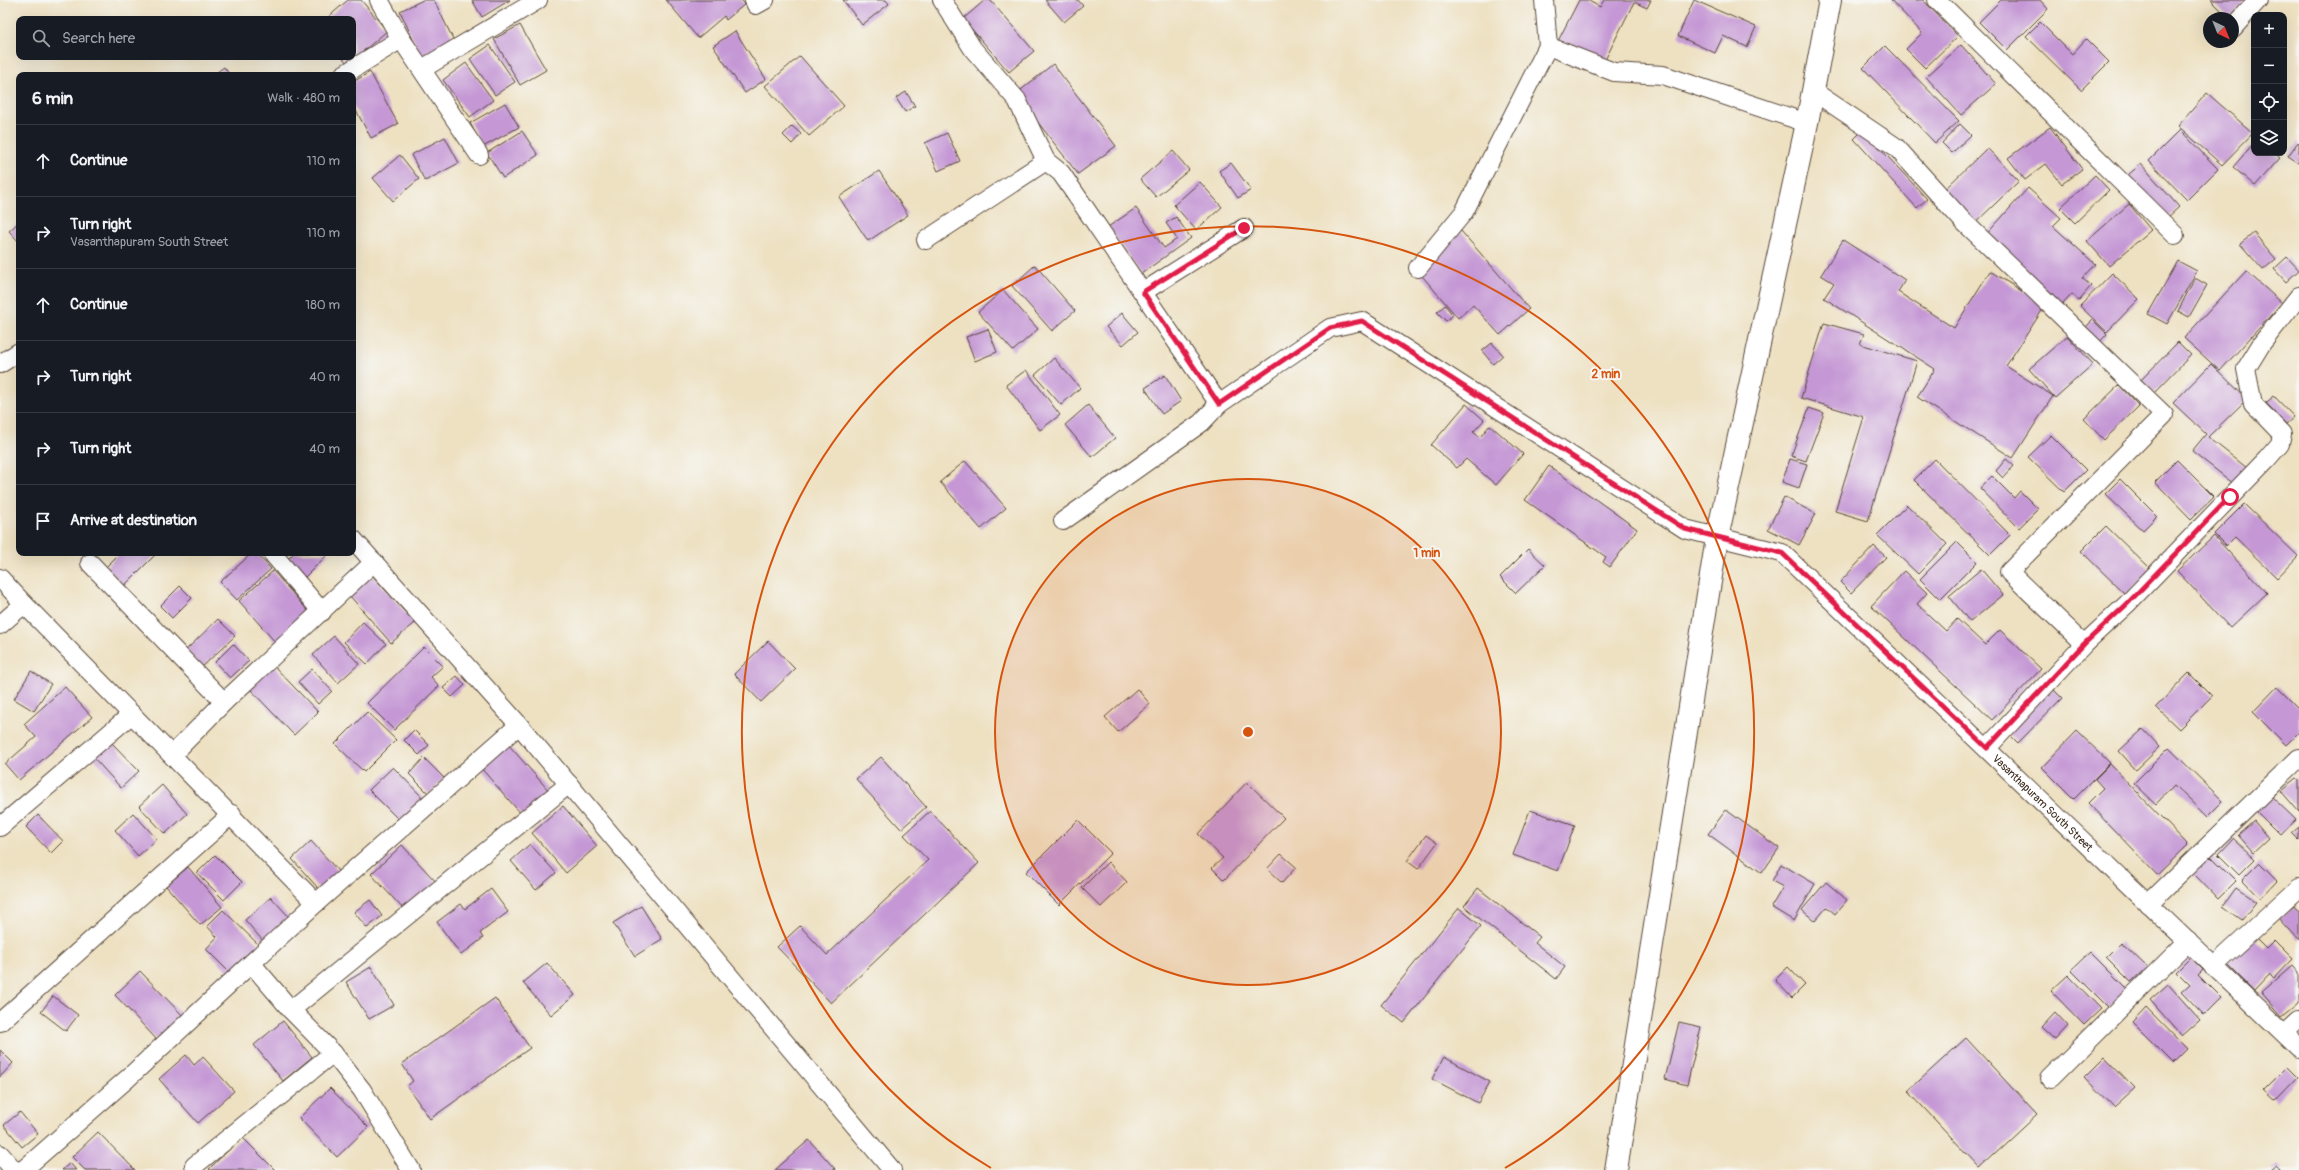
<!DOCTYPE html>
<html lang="en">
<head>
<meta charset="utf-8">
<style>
  :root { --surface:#171b24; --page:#242831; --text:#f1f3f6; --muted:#9ea1a6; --line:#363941 }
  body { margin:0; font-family:Pangolin,sans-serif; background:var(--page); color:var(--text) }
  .controls { position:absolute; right:12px; top:12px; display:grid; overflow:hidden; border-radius:8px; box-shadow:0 4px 16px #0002 }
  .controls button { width:36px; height:36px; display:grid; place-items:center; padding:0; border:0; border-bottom:1px solid var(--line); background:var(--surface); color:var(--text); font:20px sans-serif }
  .compass { position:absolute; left:2203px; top:12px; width:36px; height:36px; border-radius:50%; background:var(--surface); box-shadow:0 4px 16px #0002; rotate:137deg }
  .stop { position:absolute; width:12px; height:12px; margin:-9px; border:3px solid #e11d48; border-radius:50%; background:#fff }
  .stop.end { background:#e11d48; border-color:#fff; box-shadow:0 1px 4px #0008 }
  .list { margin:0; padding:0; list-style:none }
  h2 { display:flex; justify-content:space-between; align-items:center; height:52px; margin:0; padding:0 16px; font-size:17px }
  h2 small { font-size:13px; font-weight:400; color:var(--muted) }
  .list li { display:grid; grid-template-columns:26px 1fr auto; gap:12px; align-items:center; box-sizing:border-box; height:72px; padding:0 16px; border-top:1px solid var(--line) }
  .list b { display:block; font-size:15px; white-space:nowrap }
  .list p { margin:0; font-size:13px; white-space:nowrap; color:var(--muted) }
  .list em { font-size:13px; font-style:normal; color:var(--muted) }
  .icon { flex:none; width:22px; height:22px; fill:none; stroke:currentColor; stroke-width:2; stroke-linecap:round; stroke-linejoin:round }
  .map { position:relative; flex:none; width:2299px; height:1170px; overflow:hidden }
  .search { position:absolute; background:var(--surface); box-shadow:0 4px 16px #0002; left:16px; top:16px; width:340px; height:44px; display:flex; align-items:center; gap:10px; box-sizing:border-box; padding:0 14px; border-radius:8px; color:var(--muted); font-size:15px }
  .panel { position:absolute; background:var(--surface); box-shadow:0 4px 16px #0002; left:16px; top:72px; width:340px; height:484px; border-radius:8px }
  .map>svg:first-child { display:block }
  .building { fill:#c598d5 }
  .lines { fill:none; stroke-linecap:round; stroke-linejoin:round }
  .street-casing { stroke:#564537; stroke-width:20 }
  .primary-casing { stroke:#564537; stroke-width:24 }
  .street { stroke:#fff; stroke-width:18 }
  .primary { stroke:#fff; stroke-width:22 }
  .route { stroke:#e11d48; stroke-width:5 }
  .ring { fill:none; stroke:#d7540e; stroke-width:2 }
  .labels { text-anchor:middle; stroke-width:4; stroke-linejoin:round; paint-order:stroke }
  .street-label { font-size:11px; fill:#3b2a1e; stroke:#f6f6f2 }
  .centre { fill:#d7540e; stroke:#f6f6f2; stroke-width:2 }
  .ring-label { font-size:12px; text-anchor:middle; font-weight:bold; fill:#d7540e; stroke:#f6f6f2; stroke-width:4; stroke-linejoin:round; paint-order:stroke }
</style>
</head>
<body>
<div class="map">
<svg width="2299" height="1170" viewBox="0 0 2299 1170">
  <rect width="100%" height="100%" fill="#f6f6f2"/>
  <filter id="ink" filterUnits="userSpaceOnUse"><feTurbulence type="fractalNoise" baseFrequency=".025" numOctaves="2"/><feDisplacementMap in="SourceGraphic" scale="8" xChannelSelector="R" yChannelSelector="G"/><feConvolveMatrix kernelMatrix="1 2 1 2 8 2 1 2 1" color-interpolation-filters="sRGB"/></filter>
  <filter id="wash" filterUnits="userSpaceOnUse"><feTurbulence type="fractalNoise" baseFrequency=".012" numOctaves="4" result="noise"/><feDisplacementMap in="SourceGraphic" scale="16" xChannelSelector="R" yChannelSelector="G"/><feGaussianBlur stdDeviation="0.9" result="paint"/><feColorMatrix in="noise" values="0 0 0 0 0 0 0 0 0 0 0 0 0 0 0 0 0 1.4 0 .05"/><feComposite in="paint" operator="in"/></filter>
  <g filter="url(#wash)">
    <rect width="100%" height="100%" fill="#eee1c2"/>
    <g id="blocks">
      <path class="building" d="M348,0H361L387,31L348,64L342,57H353V19H326Z
        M423,0H434L455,43L422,59L400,11Z
        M472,0H510L482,17Z
        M666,0H741L745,4L726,20L724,16L698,38Z
        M843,0H886L889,4L862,25Z
        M985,0H990L1034,51L1009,72L963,19Z
        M1045,0H1078L1083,6L1064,22Z
        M1579,0H1587L1600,7L1604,0H1651L1647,8L1634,2L1603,64L1558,41Z
        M1694,0L1756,27L1747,47L1723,36L1715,53L1678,36Z
        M1891,0H1923L1958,36L1925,68L1906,49L1922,33Z
        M2001,0H2040L2048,9L2007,50L1979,22Z
        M2211,0H2246L2229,18Z
        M2040,22L2072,54L2086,39L2109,62L2081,90L2026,36Z
        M520,25L546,70L520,85L494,39Z
        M735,31L766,79L745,93L713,46Z
        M490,45L515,82L495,95L470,59Z
        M1961,45L1996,84L1961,115L1926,77Z
        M1885,46L1959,121L1935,143L1863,68Z
        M800,56L844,106L809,136L765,86Z
        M466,63L493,100L470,117L443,80Z
        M1053,64L1116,146L1078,174L1016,94Z
        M224,67L230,75H213Z
        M370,72L398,124L371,138L353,105V82Z
        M906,92L915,106L905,112L896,98Z
        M2207,93L2253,133L2222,165L2178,126Z
        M505,103L519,127L483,147L470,123Z
        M1960,124L1971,135L1952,153L1942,143Z
        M792,126L801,134L792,144L783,135Z
        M2050,127L2082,169L2062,184L2046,164L2025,180L2008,158Z
        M1863,130L1927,199L1917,208L1854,139Z
        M2180,130L2218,169L2187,200L2149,161Z
        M522,131L538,155L503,178L487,153Z
        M947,133L960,161L938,171L925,143Z
        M445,137L459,163L425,181L411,155Z
        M2298,142L2299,143V163L2288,156Z
        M2254,143V153H2274L2280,158L2255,186L2233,167Z
        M1987,148L2019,181L1974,224L1943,191Z
        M1173,151L1189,170L1156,197L1140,179Z
        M400,155L419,179L393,201L373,178Z
        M1231,163L1251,190L1238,198L1219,171Z
        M2141,164L2179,207L2167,218L2128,175Z
        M879,171L908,215L868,241L839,197Z
        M2095,175L2109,190L2075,223L2060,208Z
        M1200,182L1222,207L1196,230L1174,205Z
        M2028,188L2061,218L2053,226L2095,264L2082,278L2091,286L2079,300L2072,294L2062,305L1985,236Z
        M2129,204L2151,230L2109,266L2087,241Z
        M1136,208L1164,248L1177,239L1166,223L1176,217L1191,238L1141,274L1108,227Z
        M19,222V242L9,231Z
        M1461,231L1529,309L1500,335L1473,305L1458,318L1417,270Z
        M2254,233L2276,259L2263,270L2240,244Z
        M1843,240L1905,280L1898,292L1954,328L1990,271L2045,306L2006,366L2053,396L2013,458L1917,397L1935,369L1824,298L1834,283L1821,275Z
        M2287,257L2299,270L2286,282L2274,269Z
        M2178,261L2197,271L2167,324L2148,314Z
        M1035,265L1075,311L1052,331L1012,286Z
        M2246,271L2282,303L2220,371L2184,338Z
        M2112,273L2139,299L2107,332L2080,306Z
        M2195,278L2207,285L2189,317L2178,311Z
        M1003,290L1038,329L1013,351L978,312Z
        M1445,305L1453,315L1446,321L1437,312Z
        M1122,313L1138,332L1123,345L1106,327Z
        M2093,320L2107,334L2097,345L2082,331Z
        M1824,323L1864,334L1860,344L1917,361L1868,521L1835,511L1864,417L1801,398Z
        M988,329L997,352L975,361L966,337Z
        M2067,336L2093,364L2055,398L2029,369Z
        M2178,342L2191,355L2154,393L2141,380Z
        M1492,343L1503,355L1493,364L1482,351Z
        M1054,358L1080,388L1061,405L1035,375Z
        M2211,364L2247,399L2208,437L2247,468L2234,484L2192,451L2206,434L2173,403Z
        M1026,370L1060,415L1040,430L1006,385Z
        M1165,375L1181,401L1162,414L1145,388Z
        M2119,385L2139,406L2104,440L2084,419Z
        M2274,396L2294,417L2286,424L2266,403Z
        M1466,404L1484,420L1473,432L1480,437L1490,425L1523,454L1496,485L1466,459L1457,468L1431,445Z
        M1088,405L1115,438L1092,457L1065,425Z
        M1809,408L1824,413L1806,461L1791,456Z
        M2051,435L2086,470L2064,492L2028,457Z
        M1790,459L1807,464L1799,488L1782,482Z
        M1935,459L2010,535L1990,555L1914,480Z
        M2006,459L2014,466L2003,478L1996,471Z
        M2177,460L2214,497L2191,519L2155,482Z
        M965,461L1006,508L981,529L940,482Z
        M1549,466L1637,529L1610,567L1603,562L1606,557L1525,500Z
        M1992,476L2014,498L2020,491L2038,509L2019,528L1980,488Z
        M2120,479L2157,516L2143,530L2105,494Z
        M1784,497L1816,514L1799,545L1768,529Z
        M2244,504L2298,556L2277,578L2235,537L2226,546L2214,534Z
        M1907,505L1947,544L1918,574L1877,535Z
        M2106,526L2151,570L2126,595L2081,551Z
        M2214,536L2267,593L2230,628L2177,571Z
        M1957,542L1977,562L1940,599L1920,579Z
        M1874,546L1886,557L1851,593L1840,582Z
        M1528,549L1545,565L1516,593L1500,577Z
        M120,553H157L124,586L106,567Z
        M252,553H256L271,569L237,600L220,582Z
        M294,553H329L305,577L287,560Z
        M1981,569L2003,595L1970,622L1949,596Z
        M273,571L310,613L276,643L239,601Z
        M1904,571L1927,593L1917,604L1946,631L1957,619L1985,645L2000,630L2041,669L1992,720L1871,606Z
        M372,575L415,623L391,643L349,595Z
        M180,586L192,598L172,618L160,606Z
        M218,619L235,636L202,667L186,650Z
        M363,622L386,644L367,664L344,642Z
        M334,636L359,664L338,683L313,655Z
        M768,641L795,669L761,702L734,674Z
        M233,644L249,661L230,678L215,662Z
        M424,647L443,666L431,677L439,686L394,730L367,703Z
        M272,664L318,712L294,735L248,687Z
        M312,669L332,691L318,704L298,682Z
        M31,671L51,684L34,711L14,699Z
        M2189,673L2212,696L2179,729L2156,707Z
        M457,676L465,685L452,697L443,688Z
        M65,687L92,717L19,780L5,764L36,737L24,724Z
        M2277,687L2299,709V732L2286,745L2253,712Z
        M2052,688L2062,698L2018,743L2008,733Z
        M1137,689L1150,704L1118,732L1105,717Z
        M367,712L396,740L364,772L335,744Z
        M2143,729L2160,747L2136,770L2119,751Z
        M414,730L429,745L419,755L404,740Z
        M2077,731L2110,763L2074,799L2042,767Z
        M110,741L139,771L121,788L93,757Z
        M507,743L550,792L523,816L480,767Z
        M2169,748L2223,801L2207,817L2174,785L2156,804L2134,783Z
        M881,757L926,807L901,829L856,779Z
        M424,758L444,778L429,794L409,774Z
        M2110,764L2188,845L2157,875L2088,803L2103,788L2095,779Z
        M393,767L426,801L403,824L369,790Z
        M2297,778L2299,780V812L2281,791Z
        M1247,782L1284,818L1224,880L1212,868L1223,858L1198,834Z
        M162,785L187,814L165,834L139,806Z
        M2271,796L2296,820L2280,835L2256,811Z
        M563,806L597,846L566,873L532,833Z
        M1530,810L1575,825L1558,871L1513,855Z
        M1726,810L1779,848L1762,873L1708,834Z
        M930,811L979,863L831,1003L777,947L800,926L827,955L928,860L904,835Z
        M133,813L157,839L138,856L115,830Z
        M38,815L63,841L51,853L26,827Z
        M1078,820L1111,853L1059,905L1026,872Z
        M2254,821L2268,838L2253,852L2238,835Z
        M2299,827V840L2292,833Z
        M1426,835L1437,843L1418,869L1407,861Z
        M2233,838L2255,859L2239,875L2218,854Z
        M311,841L339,872L319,889L292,859Z
        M530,844L556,873L536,890L511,861Z
        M402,845L437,883L405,911L371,874Z
        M1281,854L1296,867L1282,883L1267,869Z
        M215,855L242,882L224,900L197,873Z
        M2210,855L2236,881L2218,899L2193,873Z
        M1108,862L1127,882L1101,907L1082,888Z
        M2259,863L2277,881L2260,899L2242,880Z
        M1781,864L1815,884L1794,921L1771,907L1783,887L1772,881Z
        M188,867L222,907L200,925L166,886Z
        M1826,882L1847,900L1835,914L1827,907L1815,921L1802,910Z
        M1478,888L1540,937L1535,943L1565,967L1556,979L1464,906Z
        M2236,888L2256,902L2242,920L2223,906Z
        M491,889L508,912L480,933L483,938L461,955L437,922L461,904L465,909Z
        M271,897L290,918L263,941L245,920Z
        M370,900L382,916L367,928L354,912Z
        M641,906L662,939L635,956L613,923Z
        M2294,906L2299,912V940L2279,918Z
        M1459,908L1481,926L1404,1023L1381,1005Z
        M223,910L261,947L233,976L206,949L217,937L207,926Z
        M2253,936L2266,949L2274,941L2292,959L2274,978L2270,974L2254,991L2226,963Z
        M2121,942L2147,967L2131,982L2106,957Z
        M2090,952L2128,990L2109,1008L2071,970Z
        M2190,957L2203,970L2198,975L2221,998L2204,1015L2182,992L2190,985L2176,971Z
        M547,963L575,995L551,1015L523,983Z
        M2293,965L2299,972V1003L2282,1017L2261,993Z
        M371,967L394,1005L369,1019L346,982Z
        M1788,967L1805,985L1792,998L1775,980Z
        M140,971L184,1017L158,1041L115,995Z
        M2068,975L2101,1009L2084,1025L2051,991Z
        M2168,984L2200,1020L2182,1036L2150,1000Z
        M53,996L78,1015L66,1031L41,1012Z
        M495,998L530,1048L430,1119L407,1086L413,1081L402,1064Z
        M2146,1007L2187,1049L2173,1063L2132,1022Z
        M2055,1012L2068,1026L2055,1040L2041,1027Z
        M283,1021L312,1057L283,1081L254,1045Z
        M1679,1022L1701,1027L1687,1085L1665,1079Z
        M1966,1038L2037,1115L1980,1168L1908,1091Z
        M0,1050L13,1063L0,1077Z
        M186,1055L194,1065L203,1057L234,1091L198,1123L159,1079Z
        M1444,1057L1490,1082L1478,1103L1432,1079Z
        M2104,1057L2134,1088L2113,1107L2084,1077Z
        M2287,1067L2298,1078L2276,1101L2264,1090Z
        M330,1088L368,1127L337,1157L299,1118Z
        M20,1112L38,1134L22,1147L4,1125Z
        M98,1132L135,1170H85L72,1157Z
        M242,1137L275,1170H210L209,1169Z
        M809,1140L836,1170H775Z
        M70,1163L76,1170H62Z
        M2277,1165L2282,1170H2271Z"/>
    </g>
  </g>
  <g filter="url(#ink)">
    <use href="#blocks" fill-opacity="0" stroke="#564537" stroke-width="1"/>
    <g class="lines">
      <g class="street-casing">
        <g id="street">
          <path d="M379,0L401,39L479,155"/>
          <path d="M754,0L756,5L765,0"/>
          <path d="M942,0L973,49L1017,100L1046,161L1061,173L1219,404"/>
          <path d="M1544,0L1548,46L1614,72L1663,75L1807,123"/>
          <path d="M1937,0L2175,235"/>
          <path d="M2233,28L2258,0"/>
          <path d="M422,69L538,0"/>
          <path d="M343,75L401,39"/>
          <path d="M1813,91L1896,147L1962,220L2164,415L2009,572L2084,644"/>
          <path d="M926,240L1046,161"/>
          <path d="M1418,268L1464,212L1548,46"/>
          <path d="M1143,292L1244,228"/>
          <path d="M0,364L19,352"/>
          <path id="s1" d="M1063,521L1201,423L1219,404L1330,328L1362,321L1685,529L1782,553L2299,1048"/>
          <path d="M353,539L519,725L892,1170"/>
          <path d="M272,553L322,612"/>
          <path d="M90,563L224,702"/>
          <path d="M0,578L24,604L0,625"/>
          <path d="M24,604L316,903"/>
          <path d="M1987,748L2084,644L2127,604L2267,459L2280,444L2282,434L2253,404L2246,369L2262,343L2299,296"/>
          <path d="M173,754L224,702L374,562"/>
          <path d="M0,827L132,714"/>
          <path d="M2148,904L2299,758"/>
          <path d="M252,964L291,1010L333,1053L362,1090L411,1170"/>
          <path d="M2213,967L2299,888"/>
          <path d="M291,1010L569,784"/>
          <path d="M0,1022L232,814"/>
          <path d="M2285,1033L2299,1020"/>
          <path d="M2050,1078L2188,941"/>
          <path d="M0,1154L14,1170"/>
          <path d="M194,1166L333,1053"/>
          <path d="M23,1170L127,1079L316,903L519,725"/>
        </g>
      </g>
      <g class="primary-casing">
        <path id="primary" d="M1616,1170L1717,538L1807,123L1830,0"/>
      </g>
      <use href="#street" class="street"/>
      <use href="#primary" class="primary"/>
    </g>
  </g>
  <g class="lines" filter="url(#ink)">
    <path class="route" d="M1244,228L1143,292L1219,404L1330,328L1362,321L1685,529L1782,553L1987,748L2084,644L2127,604L2230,497"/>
  </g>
  <circle cx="1248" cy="732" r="253" fill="#d7540e" fill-opacity=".12"/>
  <g class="ring">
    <circle cx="1248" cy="732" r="253"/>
    <path d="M991 1168A506 506 0 1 1 1505 1168"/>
  </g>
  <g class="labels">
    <g class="street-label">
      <text dy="4" stroke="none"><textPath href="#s1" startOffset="1208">Vasanthapuram South Street</textPath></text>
    </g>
  </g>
  <circle cx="1248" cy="732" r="6" class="centre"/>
  <g class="ring-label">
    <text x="1606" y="378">2 min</text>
    <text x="1427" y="557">1 min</text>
  </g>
</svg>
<div class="controls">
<button>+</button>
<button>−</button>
<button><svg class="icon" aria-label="locate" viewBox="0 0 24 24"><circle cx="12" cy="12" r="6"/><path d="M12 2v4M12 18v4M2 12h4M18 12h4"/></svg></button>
<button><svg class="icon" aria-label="layers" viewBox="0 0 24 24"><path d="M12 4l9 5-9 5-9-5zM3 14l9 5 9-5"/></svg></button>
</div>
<svg class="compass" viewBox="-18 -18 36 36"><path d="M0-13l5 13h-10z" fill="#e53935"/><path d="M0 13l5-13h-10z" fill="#9ea1a6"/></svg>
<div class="stop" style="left:2230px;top:497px"></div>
<div class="stop end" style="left:1244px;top:228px"></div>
<div class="search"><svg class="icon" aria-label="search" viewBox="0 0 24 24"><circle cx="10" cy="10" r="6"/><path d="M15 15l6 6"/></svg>Search here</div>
<section class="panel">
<h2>6 min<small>Walk · 480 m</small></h2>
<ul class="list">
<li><svg class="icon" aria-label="ahead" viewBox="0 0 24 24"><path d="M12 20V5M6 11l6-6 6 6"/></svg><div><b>Continue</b></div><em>110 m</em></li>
<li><svg class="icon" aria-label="right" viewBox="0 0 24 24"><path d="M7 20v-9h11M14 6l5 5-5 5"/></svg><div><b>Turn right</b><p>Vasanthapuram South Street</p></div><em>110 m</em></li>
<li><svg class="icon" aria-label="ahead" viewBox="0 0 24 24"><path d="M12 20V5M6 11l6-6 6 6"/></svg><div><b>Continue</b></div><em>180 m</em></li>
<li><svg class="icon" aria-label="right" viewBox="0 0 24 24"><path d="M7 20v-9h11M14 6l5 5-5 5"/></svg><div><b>Turn right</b></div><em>40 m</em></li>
<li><svg class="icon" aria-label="right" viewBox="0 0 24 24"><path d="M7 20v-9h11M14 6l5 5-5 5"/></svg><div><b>Turn right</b></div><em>40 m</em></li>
<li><svg class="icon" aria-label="arrive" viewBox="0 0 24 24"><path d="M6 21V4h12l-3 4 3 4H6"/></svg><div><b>Arrive at destination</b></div></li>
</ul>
</section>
</div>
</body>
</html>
